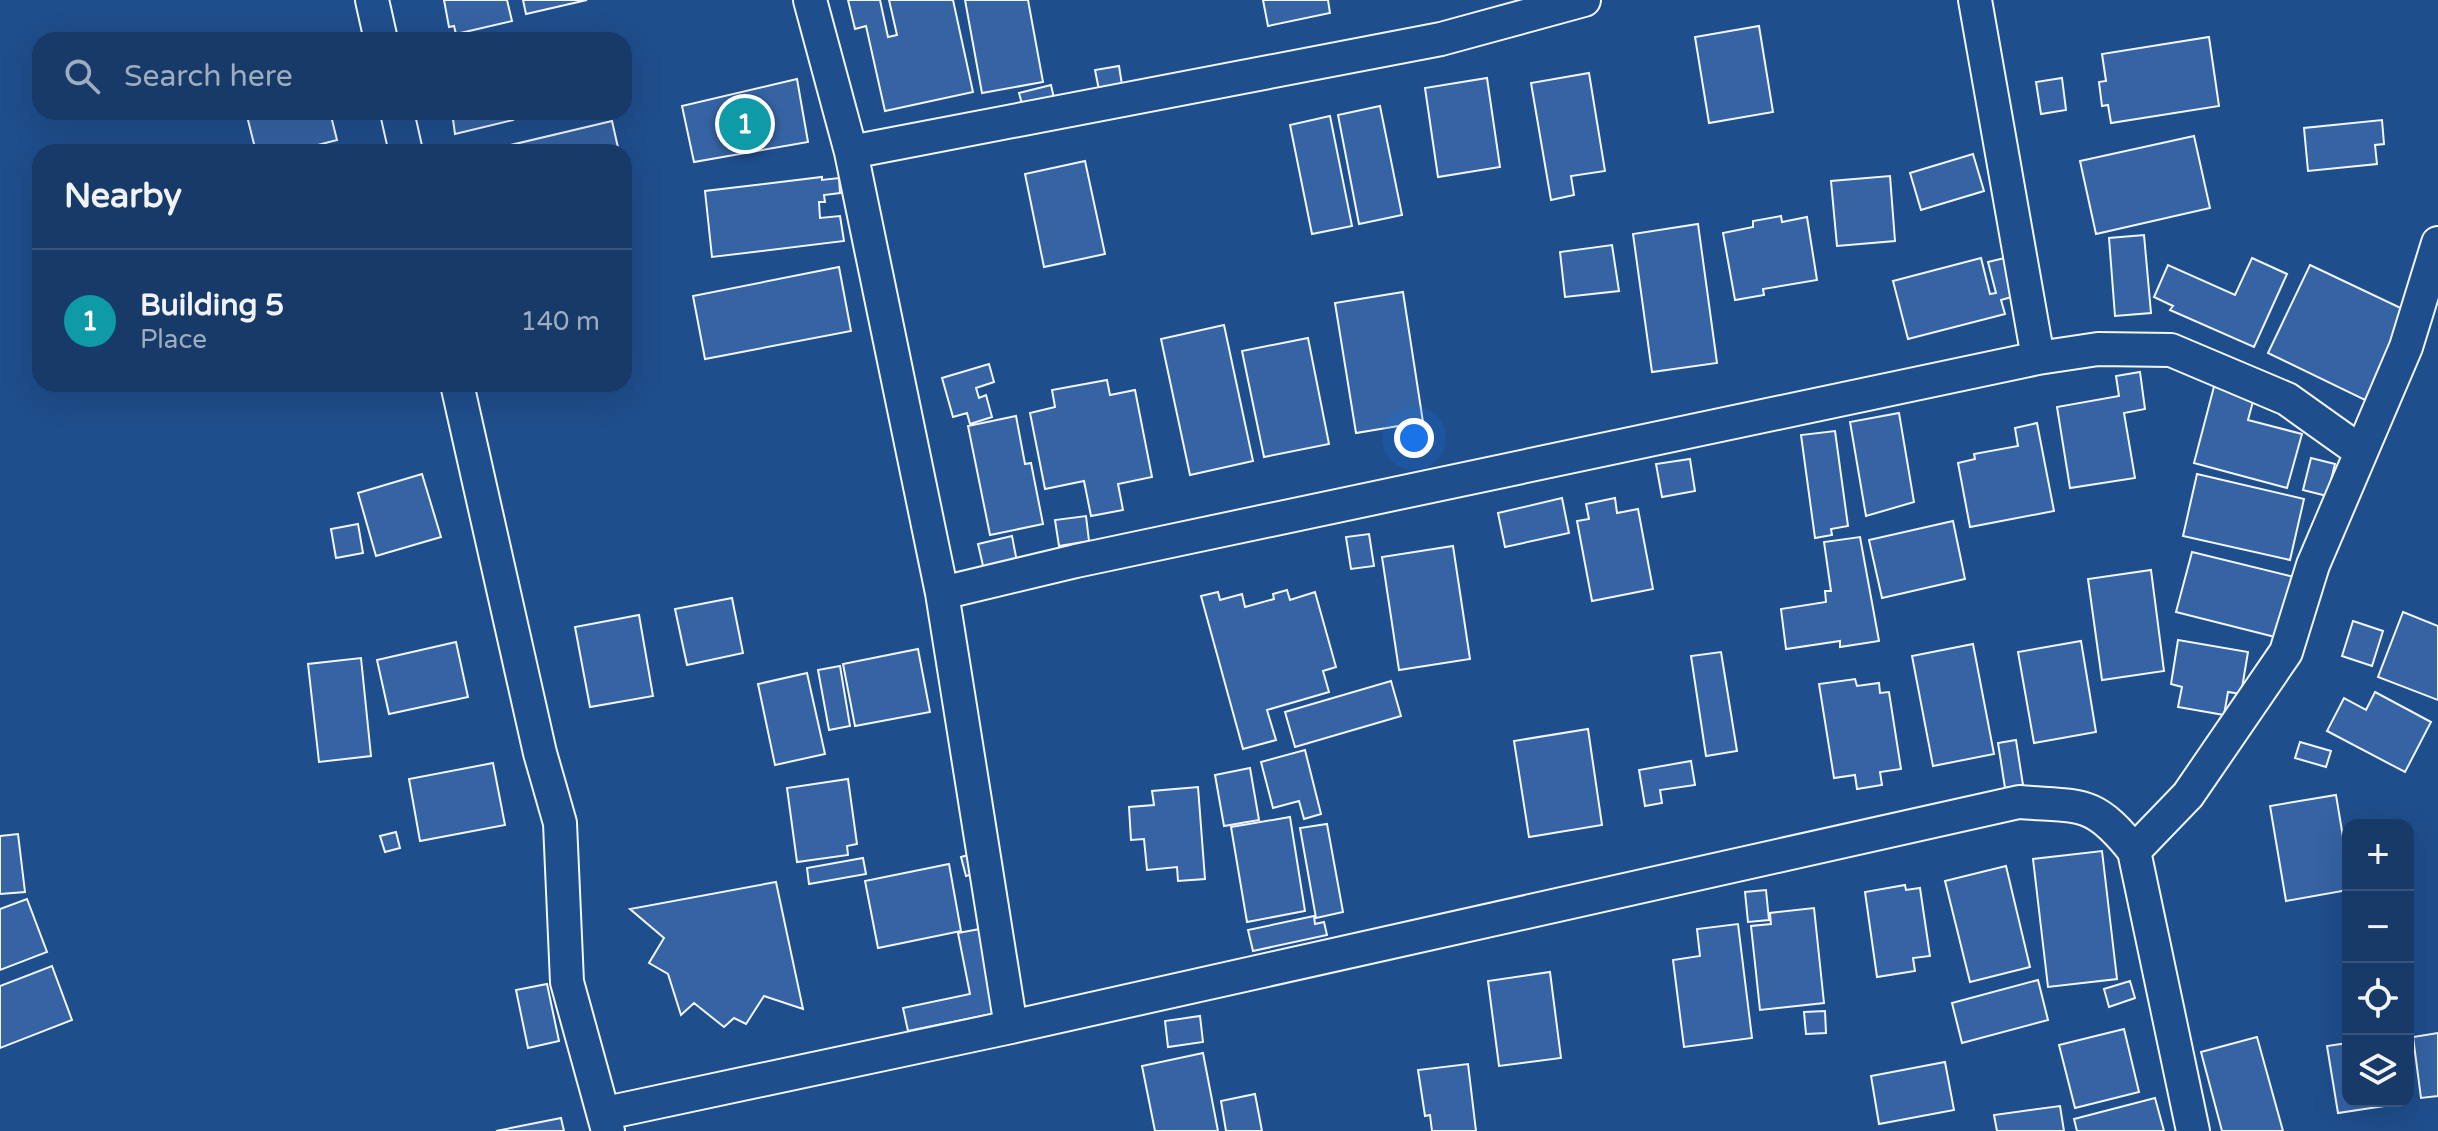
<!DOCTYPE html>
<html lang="en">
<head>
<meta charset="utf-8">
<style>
  :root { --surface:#173a69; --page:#244571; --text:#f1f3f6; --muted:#9eadc0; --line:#36547d; --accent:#ffb74d }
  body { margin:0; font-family:"Varela Round",sans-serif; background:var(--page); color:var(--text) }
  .controls { position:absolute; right:24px; bottom:24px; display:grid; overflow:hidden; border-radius:16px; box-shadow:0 8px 32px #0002 }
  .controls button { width:72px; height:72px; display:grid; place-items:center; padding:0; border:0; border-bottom:2px solid var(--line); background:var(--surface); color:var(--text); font:40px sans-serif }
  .you { position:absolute; left:1414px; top:438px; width:28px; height:28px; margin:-20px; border:6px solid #fff; border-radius:50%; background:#1a73e8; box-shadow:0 0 0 12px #1a73e833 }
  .badge { display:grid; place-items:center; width:52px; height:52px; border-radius:50%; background:var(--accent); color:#fff; font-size:26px; font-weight:700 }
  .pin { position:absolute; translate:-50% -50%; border:4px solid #fff; box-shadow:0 2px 8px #0006 }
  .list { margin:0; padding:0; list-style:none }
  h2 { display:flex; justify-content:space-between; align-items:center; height:104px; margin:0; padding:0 32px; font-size:34px }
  h2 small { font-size:26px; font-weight:400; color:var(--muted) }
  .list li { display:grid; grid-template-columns:52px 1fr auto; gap:24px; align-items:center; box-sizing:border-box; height:144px; padding:0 32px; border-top:2px solid var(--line) }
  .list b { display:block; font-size:30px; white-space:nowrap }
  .list p { margin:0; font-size:26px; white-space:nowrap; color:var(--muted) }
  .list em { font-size:26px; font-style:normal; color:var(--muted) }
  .icon { flex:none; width:44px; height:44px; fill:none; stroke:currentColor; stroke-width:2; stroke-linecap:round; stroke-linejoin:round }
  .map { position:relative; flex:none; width:2438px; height:1131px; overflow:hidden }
  .search { position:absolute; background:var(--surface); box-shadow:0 8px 32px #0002; left:32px; top:32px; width:600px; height:88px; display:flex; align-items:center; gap:20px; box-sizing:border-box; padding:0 28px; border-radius:24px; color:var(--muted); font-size:30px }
  .panel { position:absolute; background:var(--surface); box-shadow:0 8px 32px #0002; left:32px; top:144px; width:600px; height:248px; border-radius:24px }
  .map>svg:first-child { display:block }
  .building { fill:#3563a3; stroke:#f2f6ff; stroke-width:2 }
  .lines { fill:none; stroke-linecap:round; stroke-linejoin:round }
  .street-casing { stroke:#f2f6ff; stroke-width:36 }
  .street { stroke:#1f4e8c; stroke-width:32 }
</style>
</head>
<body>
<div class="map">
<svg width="2438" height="1131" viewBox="0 0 2438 1131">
  <rect width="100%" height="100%" fill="#1f4e8c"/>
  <path class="building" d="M444,0H507L512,21L456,34L454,26L449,27Z
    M523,0H587L526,14Z
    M848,0H880L888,37L897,35L889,0H953L973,92L885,111L866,26L855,29Z
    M965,0H1028L1043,82L982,93Z
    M1263,0H1328L1330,13L1268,26Z
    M1759,26L1773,112L1709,123L1695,37Z
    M2209,37L2219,106L2111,123L2108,105L2102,106L2099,82L2106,81L2102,54Z
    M1119,66L1123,91L1100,95L1095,70Z
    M1589,73L1605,171L1571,176L1574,195L1551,200L1531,83Z
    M1487,78L1500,167L1438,177L1425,88Z
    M2062,78L2066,110L2041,114L2036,82Z
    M797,79L808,142L694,162L682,106Z
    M1051,85L1055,103L1024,111L1019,93Z
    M1380,106L1402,215L1359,224L1338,115Z
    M246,112H330L337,140L291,152H256Z
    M452,112H512L513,120L455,134Z
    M1330,116L1352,226L1312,234L1290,125Z
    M2382,120L2384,144L2375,145L2377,164L2308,171L2304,128Z
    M612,121L619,152H481Z
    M2194,136L2210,208L2096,234L2080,161Z
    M1973,154L1984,191L1921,210L1910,173Z
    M1085,161L1105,254L1044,267L1025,174Z
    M1890,176L1895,241L1837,246L1831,181Z
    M822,177V180L839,178L840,193L824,195L825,202H819L820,218L840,216L844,241L712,257L705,191Z
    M1781,216L1782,222L1807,217L1817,280L1763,289L1764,295L1735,300L1723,233L1753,227V221Z
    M1698,224L1717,363L1652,372L1633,234Z
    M2144,235L2151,313L2115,316L2109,238Z
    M1612,245L1619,291L1565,297L1560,252Z
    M2013,256L2022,294L2001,300L2005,314L1908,339L1893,281L1981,258L1990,294L1996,293L1988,262Z
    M2252,258L2287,274L2254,347L2170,310L2173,306L2154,297L2168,265L2235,295Z
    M2310,265L2407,311L2365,400L2268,353Z
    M839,267L851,331L705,359L693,296Z
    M1403,292L1423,422L1356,433L1335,303Z
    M1224,325L1253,461L1190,475L1161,339Z
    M1308,338L1329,444L1264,457L1242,351Z
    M989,364L994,382L976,388L979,398L986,395L992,417L970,424L967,413L953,417L942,378Z
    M2140,372L2145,409L2124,413L2135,478L2070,488L2057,407L2119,396L2116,376Z
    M2216,379L2256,390L2248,420L2302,434L2287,488L2194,463Z
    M1107,380L1110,395L1135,390L1152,477L1118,484L1123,510L1091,516L1084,481L1045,489L1030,413L1055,407L1052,390Z
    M1899,413L1914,502L1866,516L1850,422Z
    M1016,416L1025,464L1031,463L1043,524L990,535L968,426Z
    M2037,423L2054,511L1970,527L1958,463L1975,459L1974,454L2018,446L2015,428Z
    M1835,431L1848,526L1831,529L1832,535L1815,538L1801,435Z
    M2311,458L2335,464L2327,496L2303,490Z
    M1690,459L1695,491L1662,497L1656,464Z
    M422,474L441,537L376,556L358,493Z
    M2197,474L2304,499L2290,560L2183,536Z
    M1562,498L1569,533L1505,547L1498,513Z
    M1615,498L1617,513L1638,509L1653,589L1592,601L1577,521L1589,519L1586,504Z
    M1086,516L1089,541L1059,546L1055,520Z
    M1953,521L1965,579L1882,598L1869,540Z
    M358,524L363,553L336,558L331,529Z
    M1369,534L1374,566L1351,569L1346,537Z
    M1012,536L1017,562L984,570L978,544Z
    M1860,537L1879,641L1840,647V641L1786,649L1781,609L1826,602L1825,591H1831L1824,542Z
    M1453,546L1470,659L1399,670L1382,557Z
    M2192,552L2298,578L2283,639L2176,612Z
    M2151,570L2164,671L2102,680L2088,579Z
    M1287,590L1290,600L1315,592L1336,667L1323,671L1329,692L1267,710L1276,740L1243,749L1201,596L1218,592L1220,600L1242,594L1245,607L1274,599L1273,594Z
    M732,598L743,653L687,665L675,609Z
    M2403,612L2438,626V700L2378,677Z
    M639,615L653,696L590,707L575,627Z
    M2353,621L2383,631L2372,666L2342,656Z
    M2178,640L2248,652L2241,694L2228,692L2224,715L2178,707L2182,687L2171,684Z
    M2081,641L2096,732L2034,743L2018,652Z
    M456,642L468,697L389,714L377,660Z
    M1973,644L1994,754L1933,766L1912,656Z
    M918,649L930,712L855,726L843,664Z
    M1721,652L1737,751L1706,756L1691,656Z
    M361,658L371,756L319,762L308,664Z
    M840,666L850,726L829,730L818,670Z
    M807,673L825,754L775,765L758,684Z
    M1855,679L1857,686L1879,683L1880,693L1889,692L1901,769L1880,772L1882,785L1857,789L1855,775L1834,778L1819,684Z
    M1391,681L1401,716L1295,747L1285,712Z
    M2375,692L2431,722L2405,772L2327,731L2344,698L2366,710Z
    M1588,729L1602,825L1529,837L1514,741Z
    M2016,740L2023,785L2005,788L1998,743Z
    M2300,742L2331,751L2326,767L2295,758Z
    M1305,750L1321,814L1304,819L1299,801L1273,808L1261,762Z
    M1691,761L1695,785L1660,790L1662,803L1645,806L1639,770Z
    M493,763L505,825L420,841L409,779Z
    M1250,768L1259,820L1224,826L1215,775Z
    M848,779L857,844L847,846L848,855L797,862L787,788Z
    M1198,787L1205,879L1178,881L1177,867L1147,870L1144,839L1131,840L1129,807L1154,805L1152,791Z
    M2336,795L2348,867V890L2286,901L2270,806Z
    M1290,817L1305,911L1247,922L1231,827Z
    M1327,824L1343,912L1316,918L1300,828Z
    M396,832L400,848L385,852L380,836Z
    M18,834L25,892L0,894V836Z
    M2102,851L2117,979L2048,987L2033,859Z
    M976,853L980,872L966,876L961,857Z
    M863,858L866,874L809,884L807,868Z
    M949,864L961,931L878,948L865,881Z
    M2006,866L2030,967L1970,982L1945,881Z
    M776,882L803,1009L764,996L746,1024L734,1018L724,1027L694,1003L681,1015L668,974L649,963L664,938L630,909Z
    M1905,885L1906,890L1920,888L1930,956L1913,958L1915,971L1877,977L1865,892Z
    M1766,890L1769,920L1748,922L1745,892Z
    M27,899L47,952L0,970V909Z
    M1814,908L1824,1003L1760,1010L1751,926L1771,924L1770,913Z
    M1314,916L1315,924L1324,922L1327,935L1253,951L1248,930Z
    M1738,924L1752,1038L1684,1047L1673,960L1700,956L1697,929Z
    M985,928L1001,1012L908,1031L903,1008L970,994L958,933Z
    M52,966L72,1020L0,1048V986Z
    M1550,972L1561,1058L1499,1066L1488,981Z
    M2038,980L2048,1020L1962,1043L1952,1003Z
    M2130,981L2135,998L2109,1007L2104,989Z
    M547,984L559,1041L528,1048L516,990Z
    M1825,1011L1826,1033L1806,1034L1804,1012Z
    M1200,1016L1203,1042L1168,1047L1165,1021Z
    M2124,1029L2139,1092L2075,1108L2059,1045Z
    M2438,1033V1096L2421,1098L2413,1037Z
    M2257,1037L2283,1131H2222L2201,1052Z
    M2348,1043V1101L2404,1103L2338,1113L2327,1046Z
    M1203,1053L1218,1131H1155L1142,1066Z
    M1945,1062L1954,1110L1879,1124L1871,1076Z
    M1468,1064L1476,1131H1432L1430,1115L1425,1116L1418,1070Z
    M1255,1094L1262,1131H1226L1221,1101Z
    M2155,1098L2164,1131H2077L2074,1119Z
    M2060,1106L2064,1131H1997L1994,1115Z
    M561,1118L564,1131H496Z"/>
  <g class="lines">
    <g class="street-casing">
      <path id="street" d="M372,0L381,40
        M810,0L851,152L942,593L1011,1027
        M1975,0L2038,358
        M397,112L406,152
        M851,152L1441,39L1584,0
        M457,384L540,753L560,823L567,982L608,1131
        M942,593L1076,561L2038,358L2098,349L2171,350L2287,399L2360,451
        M606,1113L1011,1027L2019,802C2081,807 2093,799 2134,851
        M2193,1131L2134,851L2188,795L2286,652L2313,565L2406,347L2438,243"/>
    </g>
    <use href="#street" class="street"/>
  </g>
</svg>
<div class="controls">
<button>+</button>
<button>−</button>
<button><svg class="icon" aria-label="locate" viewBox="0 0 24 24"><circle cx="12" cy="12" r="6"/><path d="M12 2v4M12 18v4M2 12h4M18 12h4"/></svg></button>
<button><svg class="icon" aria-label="layers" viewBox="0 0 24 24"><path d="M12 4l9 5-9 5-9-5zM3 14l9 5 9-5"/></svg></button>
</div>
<div class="you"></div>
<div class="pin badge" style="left:745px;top:124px;background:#0f9aa8">1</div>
<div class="search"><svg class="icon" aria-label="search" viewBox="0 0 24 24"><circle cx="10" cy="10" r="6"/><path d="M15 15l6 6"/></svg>Search here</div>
<section class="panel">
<h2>Nearby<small></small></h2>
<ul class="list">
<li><span class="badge" style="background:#0f9aa8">1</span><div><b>Building 5</b><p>Place</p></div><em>140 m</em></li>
</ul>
</section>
</div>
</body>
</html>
